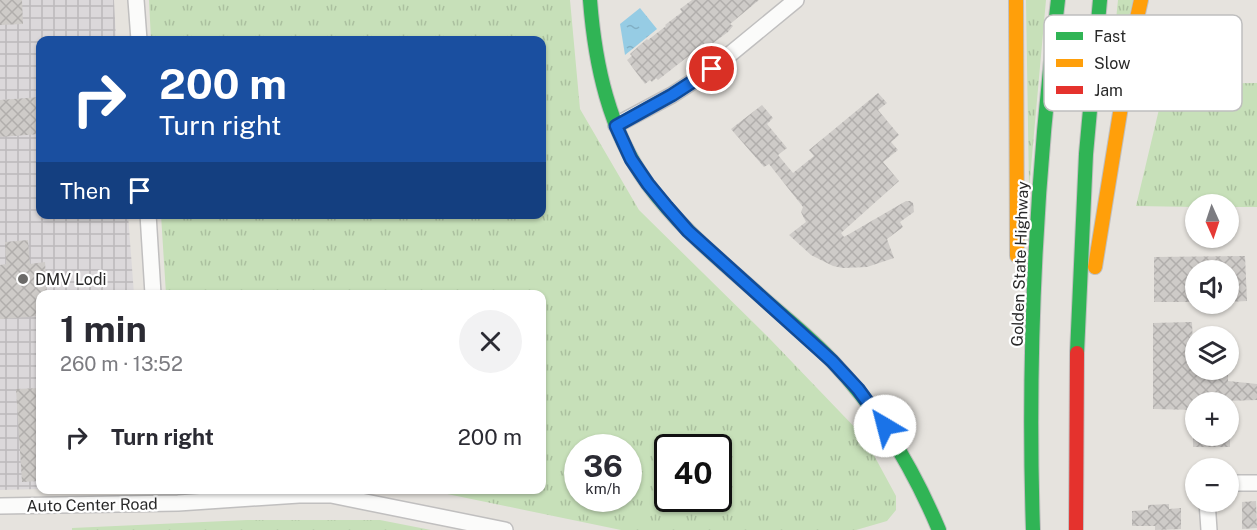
<!DOCTYPE html>
<html lang="en">
<head>
<meta charset="utf-8">
<style>
  :root { --surface:#fff; --page:#f2f2f3; --text:#2b2b33; --muted:#7c7c81 }
  body { margin:0; font-family:"Public Sans",sans-serif; background:var(--page); color:var(--text); height:100vh; display:flex; flex-direction:column; font-size:22px; white-space:nowrap }
  * { box-sizing:border-box; margin:0 }
  p { font-size:20px; color:var(--muted) }
  .icon { flex:none; width:33px; height:33px; fill:none; stroke:currentColor; stroke-width:2; stroke-linecap:round; stroke-linejoin:round }
  .map { position:relative; flex:1; overflow:hidden }
  .panel { position:absolute; left:36px; top:290px; width:510px; height:204px; display:flex; flex-direction:column; background:var(--surface); border-radius:12px; box-shadow:0 2px 4px #0004 }
  .panel>* { flex:none }
  .top-card { position:absolute; left:36px; top:36px; width:510px; height:183px; border-radius:12px; box-shadow:0 2px 4px #0004; background:#1a4fa0; color:#fff; overflow:hidden }
  .needle { width:39px; rotate:177deg }
  .buttons { position:absolute; left:1185px; top:194px; display:grid; gap:12px }
  .buttons a { display:grid; place-items:center; width:54px; height:54px; border-radius:50%; background:var(--surface); box-shadow:0 2px 4px #0004; font-size:30px }
  .speed { position:absolute; left:564px; top:434px; display:flex; gap:12px; font-size:30px; font-weight:700; text-align:center }
  .speed>* { display:grid; place-content:center; width:78px; height:78px; border-radius:50%; background:var(--surface); box-shadow:0 2px 4px #0004; line-height:1 }
  .speed small { font-size:15px; font-weight:400 }
  .speed .limit { border:3px solid #111; border-radius:9px; background:#fff; color:#111 }
  .pin { position:absolute; display:grid; place-items:center; width:51px; height:51px; color:#fff; margin:-26px; border:3px solid #fff; border-radius:50%; box-shadow:0 2px 6px #0007 }
  .me { position:absolute; width:66px; margin:-33px; rotate:323deg; stroke-linejoin:round; filter:drop-shadow(0 0 4px #0008) }
  .turn { display:flex; align-items:center; gap:21px; height:126px; padding:0 24px; font-size:27px }
  .turn .icon { width:78px; height:78px; stroke-width:2.5 }
  .turn b { display:block; font-size:42px; line-height:51px }
  .then { display:flex; align-items:center; height:57px; padding:0 24px; background:#0003; gap:12px; font-size:22px }
  .round { display:grid; place-items:center; flex:none; width:63px; height:63px; border-radius:32px; background:var(--page) }
  .overview { display:flex; align-items:center; justify-content:space-between; height:102px; padding:0 24px }
  h1 { font-size:36px; font-weight:700; line-height:45px }
  ul { padding:0; list-style:none }
  li { display:flex; align-items:center; gap:18px; height:90px; padding:0 24px }
  li div { flex:1 }
  li b { display:block; font-size:22px }
  li em { font-style:normal }
  .map>svg:first-child { display:block }
  .industrial { fill:url(#industrial-grid) }
  .grass { fill:url(#grass-tufts); fill-rule:evenodd }
  .water { fill:url(#water-ripples) }
  .building { fill:url(#building-cross-hatch) }
  .lines { fill:none; stroke-linecap:round; stroke-linejoin:round }
  .street-casing { stroke:#c0bfbf; stroke-width:18 }
  .fast-casing { stroke:#c0bfbf; stroke-width:16 }
  .slow-casing { stroke:#c0bfbf; stroke-width:16 }
  .jam-casing { stroke:#c0bfbf; stroke-width:16 }
  .street { stroke:#fbfbfa; stroke-width:15 }
  .fast { stroke:#30b455; stroke-width:14 }
  .slow { stroke:#ff9f0a; stroke-width:14 }
  .jam { stroke:#e5322d; stroke-width:14 }
  .route-casing { stroke:#114b97; stroke-width:15 }
  .route { stroke:#1a73e8; stroke-width:10 }
  .poi-dot { fill:#6b6a68; stroke:#fff; stroke-width:2 }
  .labels { text-anchor:middle; dominant-baseline:central; stroke-width:4.5; stroke-linejoin:round; paint-order:stroke }
  .street-label { font-size:16px; fill:#292929; stroke:#fff }
  .poi-label { font-size:16px; fill:#292929; stroke:#fff; text-anchor:start }
  .key { fill:#fff; stroke:#bfbfbf; stroke-width:1.5 }
  .key-label { font-size:16px; fill:#292929 }
</style>
</head>
<body>
<div class="map">
<svg width="1257" height="530" viewBox="0 0 1257 530">
  <defs>
    <pattern id="industrial-grid" width="8" height="8" patternUnits="userSpaceOnUse" patternTransform="scale(1.5)"><rect width="8" height="8" fill="#dbd8da"/><path d="M0 4h8M4 0v8" fill="none" stroke="#bcb9bb"/></pattern>
    <pattern id="grass-tufts" width="24" height="20" patternUnits="userSpaceOnUse" patternTransform="scale(1.5)"><rect width="24" height="20" fill="#c7e0b9"/><path d="M3 7l-1-3M5 7V3M7 7l1-3M15 17l-1-3M17 17v-4M19 17l1-3" fill="none" stroke="#abc09f"/></pattern>
    <pattern id="water-ripples" width="26" height="14" patternUnits="userSpaceOnUse" patternTransform="scale(1.5)"><rect width="26" height="14" fill="#96cce4"/><path d="M2 4q2-2 4 0t4 0M15 11q2-2 4 0t4 0" fill="none" stroke="#81afc4"/></pattern>
    <pattern id="building-cross-hatch" width="8" height="8" patternUnits="userSpaceOnUse" patternTransform="scale(1.5)"><rect width="8" height="8" fill="#cecbc8"/><path d="M0 0l8 8M0 8l8-8" fill="none" stroke="#b1aeac"/></pattern>
  </defs>
  <rect width="100%" height="100%" fill="#e6e3de"/>
  <path class="industrial" d="M0,0H114L116,40H40V214L128,215L134,294H40V489L0,490Z"/>
  <path class="grass" d="M149,0H570L580,109L639,210L769,338L864,437L896,496V510L887,521L856,530H621L423,489H542V294H166L161,215L542,214V40H151ZM578,447H628V498H578ZM668,447H718V498H668Z
    M1026,0H1046L1029,189Z
    M1118,0H1133L1107,107Z
    M1257,83V207H1229L1228,204H1196L1195,207L1136,206L1165,84Z
    M247,520H380L431,530H72V528Z"/>
  <path class="water" d="M640,8L657,29L625,55L620,24Z"/>
  <path class="building" d="M0,0H22L23,24L0,25Z
    M692,0H759L730,24L733,26L728,32L713,43L708,45L705,43L658,80L656,78L652,82L650,80L645,84L627,60L632,56L630,54L647,39L648,40L666,26L665,25L682,12L680,9Z
    M878,93L887,103L878,110L899,135L891,142L898,150L883,162L899,181L841,233L844,237L906,201H910L913,203L914,212L900,222L903,227L887,239L894,258L867,267L843,268L833,266L811,255L789,235L806,222L801,212L803,207L769,164L764,167L731,129L762,105L773,118L767,124L787,148L778,155L793,173L814,156L809,150Z
    M40,97V134L0,137V100Z
    M28,240L30,264L45,262L47,294H40V316L0,319V265L6,264L5,242Z
    M1245,256L1247,301L1228,302V270H1196V302H1154V257Z
    M1192,322L1194,371L1228,374V381L1257,384V400L1196,402V410L1153,409V323Z
    M40,388V481L22,482L16,389Z
    M1193,435H1230V447H1193Z
    M1256,501L1257,528L1242,529V502Z
    M1169,504V509L1181,508V529L1155,530V526H1132V511L1148,510V505Z"/>
  <g class="lines">
    <g class="street-casing">
      <path id="street" d="M136,0L139,40
        M616,125L672,95L712,69L796,0
        M148,214L153,294
        M1228,483H1257
        M1207,501L1209,530
        M0,506L178,503L299,495H331L505,530"/>
    </g>
    <g class="fast-casing">
      <path id="fast" d="M590,0C595,65 609,130 647,183C680,229 725,264 766,301C789,321 813,340 833,362C879,411 913,468 939,530
        M1077,353L1086,154L1100,0
        M1033,530C1027,353 1036,176 1058,0"/>
    </g>
    <g class="slow-casing">
      <path id="slow" d="M1016,0L1017,256
        M1095,267L1131,45L1141,0"/>
    </g>
    <g class="jam-casing">
      <path id="jam" d="M1076,530L1077,353"/>
    </g>
    <use href="#street" class="street"/>
    <use href="#fast" class="fast"/>
    <use href="#slow" class="slow"/>
    <use href="#jam" class="jam"/>
  </g>
  <g class="lines">
    <g class="route-casing">
      <path id="route" d="M712,69L672,95L616,126L631,159L648,184L667,207L688,231L832,361L858,389L885,426"/>
    </g>
    <use href="#route" class="route"/>
  </g>
  <circle class="poi-dot" cx="23" cy="279" r="6"/>
  <g class="labels">
    <g class="street-label">
      <text transform="translate(1020 264) rotate(-88)">Golden State Highway</text>
      <text transform="translate(92 505) rotate(-1)">Auto Center Road</text>
    </g>
    <g class="poi-label">
      <text x="35" y="279">DMV Lodi</text>
    </g>
  </g>
  <rect x="1044" y="15" width="198" height="96" rx="9" class="key"/>
  <rect x="1056" y="32" width="27" height="8" fill="#30b455"/>
  <rect x="1056" y="59" width="27" height="8" fill="#ff9f0a"/>
  <rect x="1056" y="86" width="27" height="8" fill="#e5322d"/>
  <g class="key-label">
    <text x="1094" y="42">Fast</text>
    <text x="1094" y="69">Slow</text>
    <text x="1094" y="96">Jam</text>
  </g>
</svg>
<div class="buttons">
<a><svg class="needle" viewBox="-14 -14 28 28"><path d="M0-13l5 13h-10z" fill="#e53935"/><path d="M0 13l5-13h-10z" fill="#7c7c81"/></svg></a>
<a><svg class="icon" aria-label="sound" viewBox="0 0 24 24"><path d="M4 9h4l5-4v14l-5-4H4zM17 9q2 3 0 6"/></svg></a>
<a><svg class="icon" aria-label="layers" viewBox="0 0 24 24"><path d="M12 4l9 5-9 5-9-5zM3 14l9 5 9-5"/></svg></a>
<a>+</a>
<a>−</a>
</div>
<div class="speed"><div>36<small>km/h</small></div><div class="limit">40</div></div>
<div class="pin" style="left:712px;top:69px;background:#d93025"><svg class="icon" aria-label="arrive" viewBox="0 0 24 24"><path d="M6 21V4h12l-3 4 3 4H6"/></svg></div>
<svg class="me" style="left:885px;top:426px" viewBox="-20 -20 40 40"><circle r="19" fill="#fff"/><path d="M0-13L10 11 0 6-10 11z" fill="#1a73e8"/></svg>
<div class="top-card">
<div class="turn"><svg class="icon" aria-label="right" viewBox="0 0 24 24"><path d="M7 20v-9h11M14 6l5 5-5 5"/></svg><div><b>200 m</b>Turn right</div></div>
<div class="then">Then<svg class="icon" aria-label="arrive" viewBox="0 0 24 24"><path d="M6 21V4h12l-3 4 3 4H6"/></svg></div>
</div>
<section class="panel">
<div class="overview"><div><h1>1 min</h1><p>260 m · 13:52</p></div><a class="round"><svg class="icon" aria-label="close" viewBox="0 0 24 24"><path d="M6 6l12 12M18 6L6 18"/></svg></a></div>
<ul>
<li><svg class="icon" aria-label="right" viewBox="0 0 24 24"><path d="M7 20v-9h11M14 6l5 5-5 5"/></svg><div><b>Turn right</b></div><em>200 m</em></li>
</ul>
</section>
</div>
</body>
</html>
